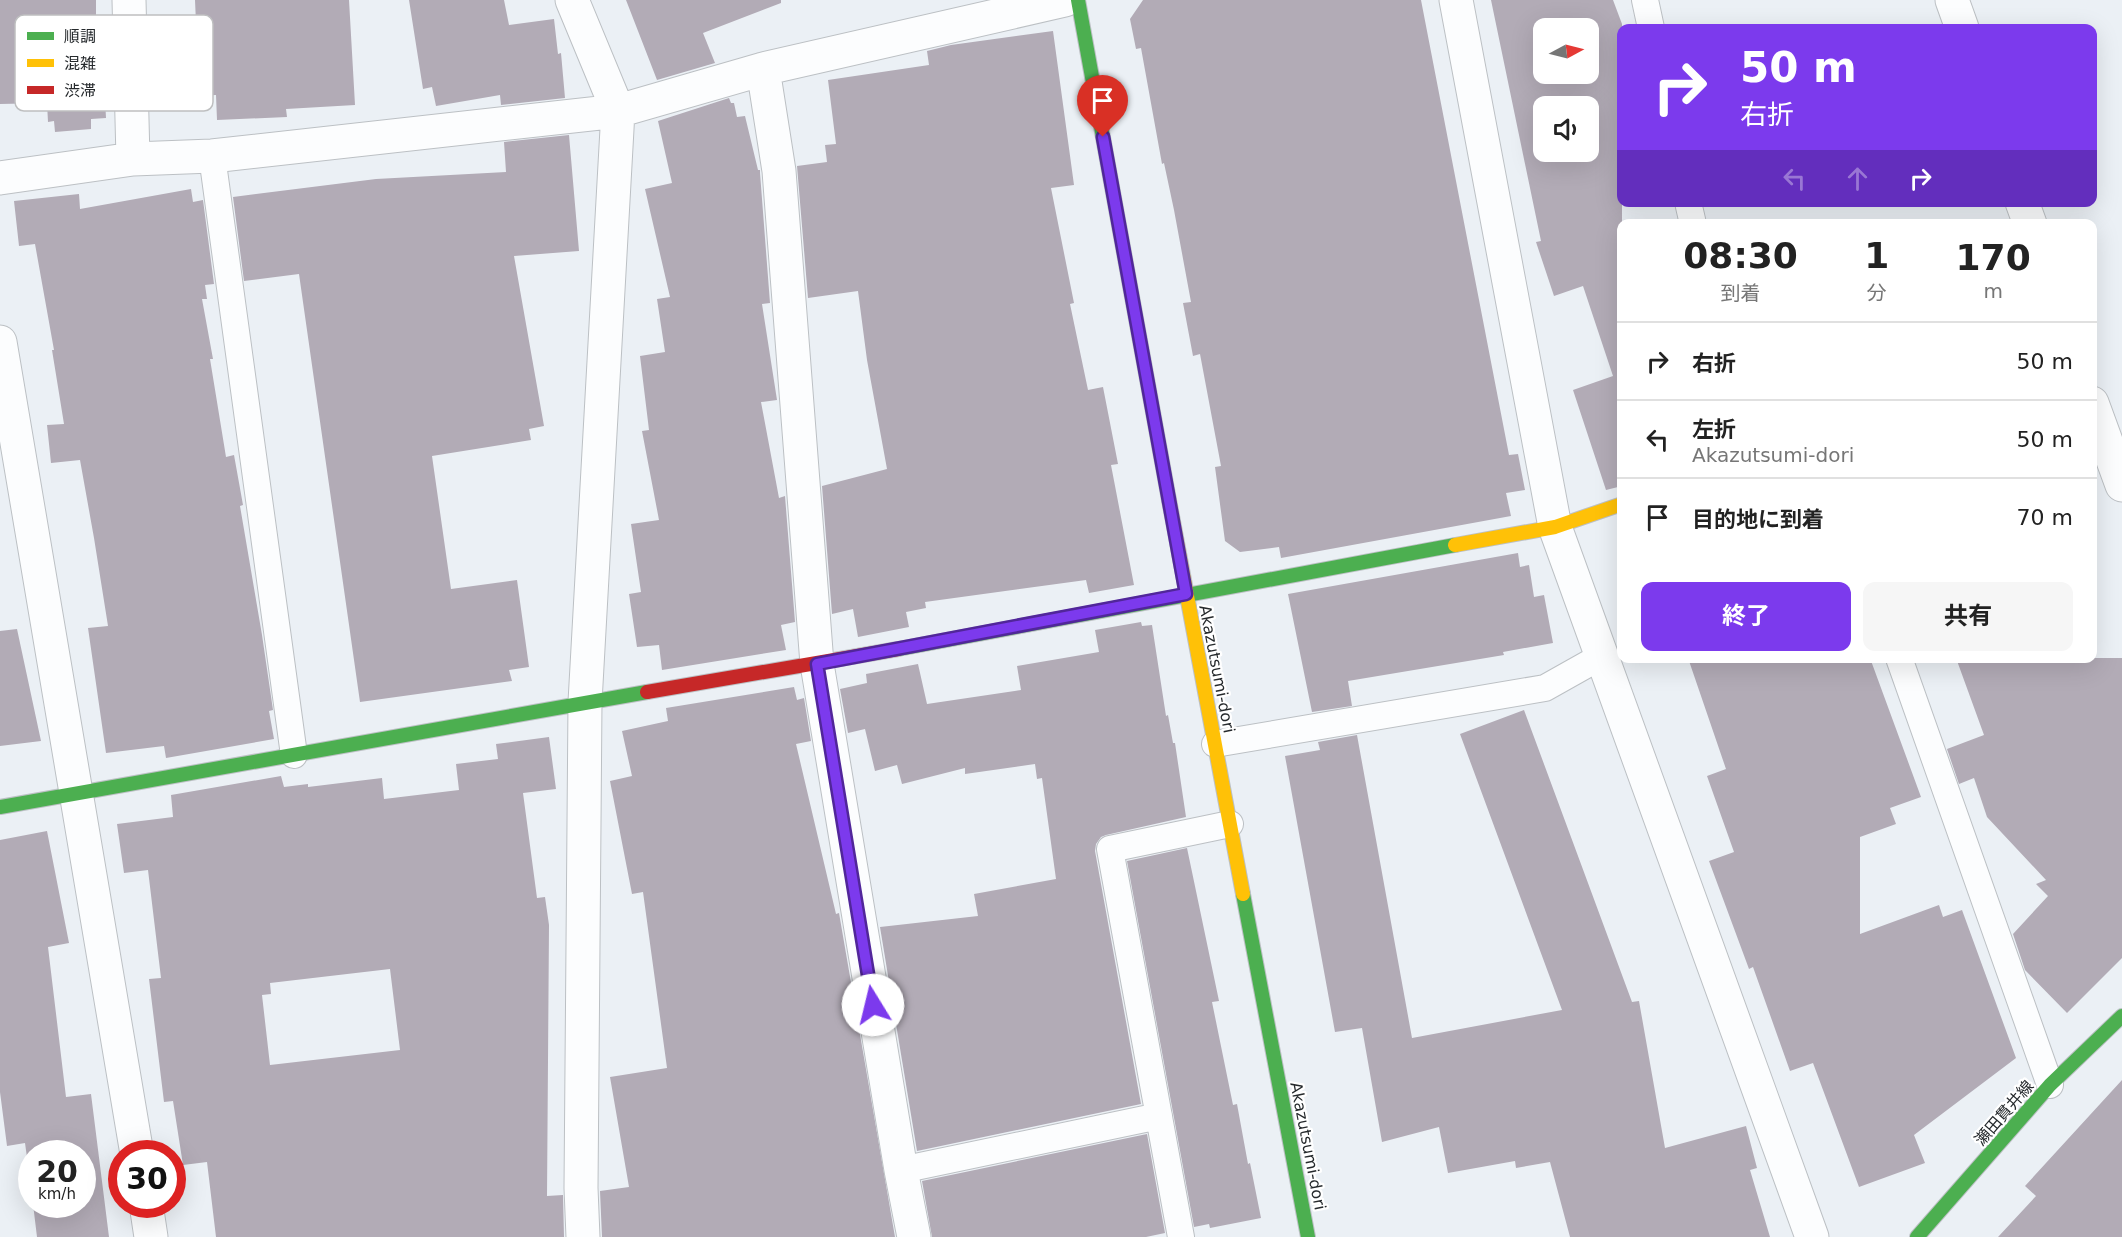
<!DOCTYPE html>
<html lang="ja">
<head>
<meta charset="utf-8">
<style>
  :root { --surface:#fff; --page:#f6f6f6; --text:#222; --muted:#767676; --line:#e0e0e0; --accent:#7c3aed }
  body { margin:0; font-family:"DejaVu Sans","Noto Sans JP",sans-serif; background:var(--page); color:var(--text); height:100vh; display:flex; flex-direction:column; font-size:22px; white-space:nowrap }
  * { box-sizing:border-box; margin:0 }
  p { font-size:20px; color:var(--muted) }
  .icon { flex:none; width:33px; height:33px; fill:none; stroke:currentColor; stroke-width:2; stroke-linecap:round; stroke-linejoin:round }
  .map { position:relative; flex:1; overflow:hidden }
  .drawer { position:absolute; left:1617px; top:219px; width:480px; height:444px; display:flex; flex-direction:column; background:var(--surface); border-radius:12px; box-shadow:0 6px 24px #0002 }
  .drawer>* { flex:none }
  .guide { position:absolute; left:1617px; top:24px; width:480px; height:183px; border-radius:12px; box-shadow:0 6px 24px #0002; background:#7c3aed; color:#fff; overflow:hidden }
  .needle { width:39px; rotate:83deg }
  .fabs { position:absolute; left:1533px; top:18px; display:grid; gap:12px }
  .fabs a { display:grid; place-items:center; width:66px; height:66px; border-radius:12px; background:var(--surface); box-shadow:0 6px 24px #0002; font-size:30px }
  .speed { position:absolute; left:18px; top:1140px; display:flex; gap:12px; font-size:30px; font-weight:700; text-align:center }
  .speed>* { display:grid; place-content:center; width:78px; height:78px; border-radius:50%; background:var(--surface); box-shadow:0 6px 24px #0002; line-height:1 }
  .speed small { font-size:15px; font-weight:400 }
  .speed .limit { border:9px solid #d22; background:#fff; color:#111 }
  .pin { position:absolute; display:grid; place-items:center; width:51px; height:51px; color:#fff; margin:-62px -26px; border-radius:50% 50% 50% 0; rotate:-45deg; box-shadow:0 0 6px #0007 }
  .pin .icon { rotate:45deg }
  .me { position:absolute; width:66px; margin:-33px; rotate:351deg; stroke-linejoin:round; filter:drop-shadow(0 0 4px #0008) }
  .turn { display:flex; align-items:center; gap:21px; height:126px; padding:0 24px; font-size:27px }
  .turn .icon { width:78px; height:78px; stroke-width:2.5 }
  .turn b { display:block; font-size:42px; line-height:51px }
  .lanes { display:flex; align-items:center; height:57px; padding:0 24px; background:#0003; justify-content:center; gap:30px; direction:ltr }
  .lanes .off { opacity:.35 }
  .eta { display:flex; justify-content:space-evenly; align-items:center; height:102px; text-align:center }
  .eta b { font-size:36px; font-weight:700; line-height:42px }
  .cta { display:flex; gap:12px; margin-top:auto; padding:12px 24px }
  .cta a { flex:1; height:69px; border-radius:12px; background:var(--accent); color:#fff; font-size:24px; font-weight:700; line-height:69px; text-align:center }
  .cta a+a { background:var(--page); color:var(--text) }
  ul { padding:0; list-style:none }
  li { display:flex; align-items:center; gap:18px; height:78px; padding:0 24px; border-top:2px solid var(--line) }
  li div { flex:1 }
  li b { display:block; font-size:22px }
  li em { font-style:normal }
  .map>svg:first-child { display:block }
  .building { fill:#b2abb6; fill-rule:evenodd }
  .lines { fill:none; stroke-linecap:round; stroke-linejoin:round }
  .lane-casing { stroke:#bcc0c4; stroke-width:28 }
  .street-casing { stroke:#bcc0c4; stroke-width:35 }
  .fast-casing { stroke:#bcc0c4; stroke-width:16 }
  .slow-casing { stroke:#bcc0c4; stroke-width:16 }
  .jam-casing { stroke:#bcc0c4; stroke-width:16 }
  .lane { stroke:#fcfdfe; stroke-width:26 }
  .street { stroke:#fcfdfe; stroke-width:33 }
  .fast { stroke:#4caf50; stroke-width:14 }
  .slow { stroke:#ffc107; stroke-width:14 }
  .jam { stroke:#c62828; stroke-width:14 }
  .route-casing { stroke:#51269a; stroke-width:15 }
  .route { stroke:#7c3aed; stroke-width:10 }
  .labels { text-anchor:middle; dominant-baseline:central; stroke-width:4.5; stroke-linejoin:round; paint-order:stroke }
  .street-label { font-size:16px; fill:#25292c; stroke:#fff }
  .key { fill:#fff; stroke:#bebfc0; stroke-width:1.5 }
  .key-label { font-size:16px; fill:#25292c }
</style>
</head>
<body>
<div class="map">
<svg width="2122" height="1237" viewBox="0 0 2122 1237">
  <rect width="100%" height="100%" fill="#ebf0f5"/>
  <path class="building" d="M0,0H96V27L111,26L113,99H105L106,118L91,119V129L55,132L54,121L48,122L47,103L0,104Z
    M195,0H349L355,105L286,109L287,117L217,120L216,95L150,98L148,25L196,23Z
    M409,0H504L509,25L554,19L558,54L561,53L565,98L501,105L500,95L436,106L432,87L423,89Z
    M626,0H781V3L703,33L715,63L657,80Z
    M1143,0H1421L1509,455L1518,454L1525,490L1506,493L1511,516L1281,558L1279,547L1240,552L1225,541L1215,467L1221,466L1200,354L1193,356L1183,303L1191,302L1174,210L1164,163L1162,164L1141,48L1136,49L1130,19Z
    M1491,0H1613L1622,24V486L1606,490L1573,390L1613,376L1583,286L1554,296L1536,242L1541,241ZM1544,28H1588V74H1544ZM1544,106H1588V152H1544Z
    M1053,31L1074,185L1051,188L1074,303L1070,304L1088,390L1103,387L1118,464L1111,465L1134,585L1089,593L1086,580L925,602L926,608L906,612L909,627L858,637L853,609L832,614L822,486L887,469L867,360L858,291L808,298L797,166L827,162L825,145L836,144L828,80L929,65L927,51L951,45Z
    M729,98L731,103H734L737,117L745,116L758,170H760V173L770,303L762,304L777,400L761,402L779,498L785,496L795,622L781,625L786,650L662,670L659,645L637,647L629,594L641,592L631,524L659,520L642,431L649,430L640,356L665,352L657,299L670,297L645,189L672,183L658,121Z
    M569,135L579,251L514,256L544,426L529,429L531,440L432,456L451,589L517,580L529,667L509,670L512,681L360,702L299,274L244,281L233,197L376,179L506,172L504,142Z
    M191,189L193,202L203,200L214,284L205,285L207,299H202L213,359H210L226,457L234,455L243,505L240,506L262,635L273,710L269,711L274,739L166,758L164,746L106,753L88,628L108,626L94,538L80,460L51,463L47,425L64,424L52,350H54L35,244L19,246L14,201L79,194L80,209Z
    M1518,553L1520,567L1529,565L1534,597L1544,595L1553,643L1503,652L1504,655L1348,681L1352,706L1312,712L1288,594Z
    M1141,622L1142,626L1152,625L1166,716L1168,715L1173,743H1175L1186,817L1106,835L1101,837L1096,844L1095,851L1141,1104L917,1151L880,927L978,916L974,894L1056,879L1042,778L1037,779L1035,764L965,774V768L902,784L897,765L875,771L865,729L848,733L840,689L867,683L866,674L918,664L927,704L1021,690L1017,666L1099,652L1095,630Z
    M17,629L41,741L0,746V631Z
    M1688,658H1870L1921,797L1890,808L1896,824L1860,837V934L1939,905L1943,917L1962,910L2016,1058L1914,1135L1925,1163L1859,1187L1813,1063L1790,1071L1753,967L1749,969L1709,861L1734,852L1707,776L1726,769Z
    M1956,658H2122V958L2067,1013L2025,970L2013,934L2048,896L2036,884L2046,880L1987,817L1974,778L1959,784L1947,749L1984,735Z
    M794,687L797,700L804,698L811,741L796,744L836,914L839,913L895,1237H602L600,1191L629,1187L610,1077L667,1068L643,892L632,894L610,781L632,776L622,731L668,721L666,708Z
    M1524,710L1632,1002L1639,1001L1665,1148L1746,1126L1757,1168L1750,1170L1770,1237H1570L1550,1162L1516,1168L1515,1161L1448,1173L1439,1127L1382,1142L1362,1028L1335,1032L1285,756L1320,750L1318,742L1357,735L1412,1038L1562,1010L1460,734Z
    M549,737L556,789L523,793L537,898L545,897L549,925L547,1196L563,1195L564,1237H216L207,1162L183,1165L173,1101L164,1102L149,979L161,978L148,870L124,873L117,824L173,817L171,795L281,776L284,787L308,784V787L382,778L384,799L459,790L456,764L498,759L496,744ZM390,969L400,1050L270,1065L262,995L271,994L270,983Z
    M47,831L69,943L48,947L66,1097L91,1094L109,1237H37L33,1204H82V1154H32V1193L25,1143L7,1146L0,1092V840Z
    M1187,848L1219,1001L1212,1002L1233,1105L1237,1104L1248,1164L1250,1163L1261,1218L1210,1228L1209,1224L1194,1227L1127,861Z
    M2122,1080V1237H1998L2036,1196L2025,1186Z
    M1147,1134L1165,1233L1146,1237H932L922,1181Z"/>
  <g class="lines">
    <g class="lane-casing">
      <path id="lane" d="M1645,0L1651,28
        M212,156L294,755
        M1688,202L1693,224
        M1899,658L2050,1085
        M1215,744L1545,688L1602,656
        M901,1170L1159,1116
        M1181,1237L1110,849L1230,824"/>
    </g>
    <g class="street-casing">
      <path id="street" d="M129,0L133,159
        M572,0L618,111L585,702L581,1188L583,1237
        M1456,0L1555,527L1812,1237
        M1952,0L1962,28
        M763,69L779,171L817,664L901,1170L914,1237
        M0,178L133,159L212,156L618,111L763,69L1065,0
        M2022,202L2030,224
        M0,342L137,1154
        M2092,403L2122,485
        M146,1204L151,1237"/>
    </g>
    <g class="fast-casing">
      <path id="fast" d="M1078,0L1169,500
        M898,649L1455,545
        M0,807L647,692
        M1243,894L1308,1237
        M1917,1237L2050,1085L2122,1016"/>
    </g>
    <g class="slow-casing">
      <path id="slow" d="M1169,500L1243,894
        M1455,545L1555,527L1622,504"/>
    </g>
    <g class="jam-casing">
      <path id="jam" d="M647,692L898,649"/>
    </g>
    <use href="#lane" class="lane"/>
    <use href="#street" class="street"/>
    <use href="#fast" class="fast"/>
    <use href="#slow" class="slow"/>
    <use href="#jam" class="jam"/>
  </g>
  <g class="lines">
    <g class="route-casing">
      <path id="route" d="M873,1005L817,664L1186,594L1103,137"/>
    </g>
    <use href="#route" class="route"/>
  </g>
  <g class="labels">
    <g class="street-label">
      <text transform="translate(1217 669) rotate(79)">Akazutsumi-dori</text>
      <text transform="translate(2004 1113) rotate(-49)">瀬田貫井線</text>
      <text transform="translate(1308 1146) rotate(79)">Akazutsumi-dori</text>
    </g>
  </g>
  <rect x="15" y="15" width="198" height="96" rx="9" class="key"/>
  <rect x="27" y="32" width="27" height="8" fill="#4caf50"/>
  <rect x="27" y="59" width="27" height="8" fill="#ffc107"/>
  <rect x="27" y="86" width="27" height="8" fill="#c62828"/>
  <g class="key-label">
    <text x="64" y="42">順調</text>
    <text x="64" y="69">混雑</text>
    <text x="64" y="96">渋滞</text>
  </g>
</svg>
<div class="fabs">
<a><svg class="needle" viewBox="-14 -14 28 28"><path d="M0-13l5 13h-10z" fill="#e53935"/><path d="M0 13l5-13h-10z" fill="#767676"/></svg></a>
<a><svg class="icon" aria-label="sound" viewBox="0 0 24 24"><path d="M4 9h4l5-4v14l-5-4H4zM17 9q2 3 0 6"/></svg></a>
</div>
<div class="speed"><div>20<small>km/h</small></div><div class="limit">30</div></div>
<div class="pin" style="left:1103px;top:137px;background:#d93025"><svg class="icon" aria-label="arrive" viewBox="0 0 24 24"><path d="M6 21V4h12l-3 4 3 4H6"/></svg></div>
<svg class="me" style="left:873px;top:1005px" viewBox="-20 -20 40 40"><circle r="19" fill="#fff"/><path d="M0-13L10 11 0 6-10 11z" fill="#7c3aed"/></svg>
<div class="guide">
<div class="turn"><svg class="icon" aria-label="right" viewBox="0 0 24 24"><path d="M7 20v-9h11M14 6l5 5-5 5"/></svg><div><b>50 m</b>右折</div></div>
<div class="lanes"><svg class="icon off" aria-label="left" viewBox="0 0 24 24"><path d="M17 20v-9H6M10 6l-5 5 5 5"/></svg><svg class="icon off" aria-label="ahead" viewBox="0 0 24 24"><path d="M12 20V5M6 11l6-6 6 6"/></svg><svg class="icon" aria-label="right" viewBox="0 0 24 24"><path d="M7 20v-9h11M14 6l5 5-5 5"/></svg></div>
</div>
<section class="drawer">
<div class="eta">
<div><b>08:30</b><p>到着</p></div>
<div><b>1</b><p>分</p></div>
<div><b>170</b><p>m</p></div>
</div>
<ul>
<li><svg class="icon" aria-label="right" viewBox="0 0 24 24"><path d="M7 20v-9h11M14 6l5 5-5 5"/></svg><div><b>右折</b></div><em>50 m</em></li>
<li><svg class="icon" aria-label="left" viewBox="0 0 24 24"><path d="M17 20v-9H6M10 6l-5 5 5 5"/></svg><div><b>左折</b><p>Akazutsumi-dori</p></div><em>50 m</em></li>
<li><svg class="icon" aria-label="arrive" viewBox="0 0 24 24"><path d="M6 21V4h12l-3 4 3 4H6"/></svg><div><b>目的地に到着</b></div><em>70 m</em></li>
</ul>
<div class="cta"><a>終了</a><a>共有</a></div>
</section>
</div>
</body>
</html>
